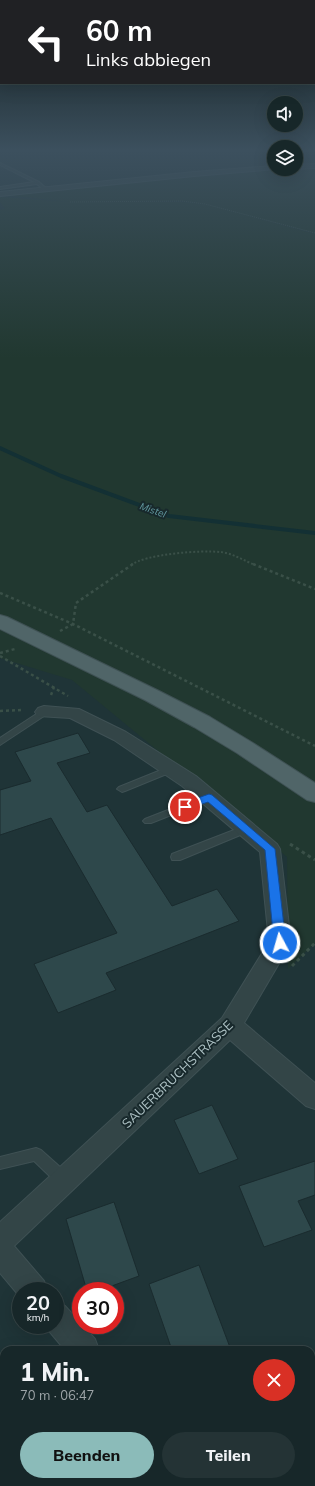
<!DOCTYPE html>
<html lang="de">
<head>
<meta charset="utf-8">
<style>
  :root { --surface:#172729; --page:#243335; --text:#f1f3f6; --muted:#9ea5a8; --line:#364446; --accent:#8bbbb9 }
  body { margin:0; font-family:Mulish,sans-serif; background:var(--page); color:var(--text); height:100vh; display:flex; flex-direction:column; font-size:15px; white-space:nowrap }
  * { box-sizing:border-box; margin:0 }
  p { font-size:13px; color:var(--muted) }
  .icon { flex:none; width:22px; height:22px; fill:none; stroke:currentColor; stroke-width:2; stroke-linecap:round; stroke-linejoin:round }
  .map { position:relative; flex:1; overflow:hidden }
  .details { position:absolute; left:0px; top:1346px; width:315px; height:140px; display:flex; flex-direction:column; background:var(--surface); border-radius:12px 12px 0 0; box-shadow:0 4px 16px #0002,0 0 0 1px var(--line) }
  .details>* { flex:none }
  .hud { position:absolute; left:0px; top:0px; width:315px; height:84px; box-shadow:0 4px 16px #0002,0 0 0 1px var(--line); background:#202124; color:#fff; overflow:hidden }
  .controls { position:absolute; left:267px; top:96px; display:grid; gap:8px }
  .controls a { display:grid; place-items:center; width:36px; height:36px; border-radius:50%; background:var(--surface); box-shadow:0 4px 16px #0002,0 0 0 1px var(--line); font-size:20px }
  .speed { position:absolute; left:12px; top:1282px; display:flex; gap:8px; font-size:20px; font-weight:700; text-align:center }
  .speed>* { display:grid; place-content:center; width:52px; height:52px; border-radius:50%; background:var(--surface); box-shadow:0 4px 16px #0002,0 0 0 1px var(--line); line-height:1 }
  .speed small { font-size:10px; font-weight:400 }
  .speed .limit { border:6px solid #d22; background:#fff; color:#111 }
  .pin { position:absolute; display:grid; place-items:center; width:34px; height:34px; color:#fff; margin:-17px; border:2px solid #fff; border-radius:50%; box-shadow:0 1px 4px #0007 }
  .me { position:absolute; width:44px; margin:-22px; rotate:354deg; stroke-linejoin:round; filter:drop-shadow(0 0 3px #0008) }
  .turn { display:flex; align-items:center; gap:14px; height:84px; padding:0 20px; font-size:18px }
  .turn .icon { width:52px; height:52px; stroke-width:2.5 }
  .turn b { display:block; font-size:28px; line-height:34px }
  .round { display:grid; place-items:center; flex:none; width:42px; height:42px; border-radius:21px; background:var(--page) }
  .summary { display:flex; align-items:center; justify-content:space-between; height:68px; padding:0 20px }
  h1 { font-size:24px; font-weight:800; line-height:30px }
  .button { display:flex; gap:8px; margin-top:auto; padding:8px 20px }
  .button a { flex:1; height:46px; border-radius:24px; background:var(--accent); color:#111; font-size:16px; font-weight:800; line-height:46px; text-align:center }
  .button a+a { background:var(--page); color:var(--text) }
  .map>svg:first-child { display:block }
  .green { fill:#213830 }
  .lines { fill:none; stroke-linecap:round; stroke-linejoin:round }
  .stream { stroke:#133034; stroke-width:4 }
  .building { fill:#2e484b; stroke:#1a2b2e }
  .lane-casing { stroke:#3f5154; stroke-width:2 }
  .street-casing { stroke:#3f5154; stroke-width:2 }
  .primary-casing { stroke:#3f5154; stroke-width:2 }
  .path-far3 { stroke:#3a5048; stroke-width:1; stroke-dasharray:1 1; stroke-linecap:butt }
  .path-far2 { stroke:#3a5048; stroke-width:2; stroke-dasharray:2 2; stroke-linecap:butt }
  .path-far1 { stroke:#3a5048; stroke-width:2.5; stroke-dasharray:3 3; stroke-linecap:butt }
  .path { stroke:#3a5048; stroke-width:3; stroke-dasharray:3.5 3.5; stroke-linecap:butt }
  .lane { fill:#334547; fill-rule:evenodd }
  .street { fill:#334547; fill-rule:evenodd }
  .primary { fill:#506568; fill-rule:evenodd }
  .route { fill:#1a73e8; stroke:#114b97 }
  .labels { text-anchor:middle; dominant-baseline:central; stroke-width:4; stroke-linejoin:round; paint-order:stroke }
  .far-water-label { font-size:10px; font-style:italic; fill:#659da4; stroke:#18292c }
  .near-street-label { font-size:13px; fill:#adc1c4; stroke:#18292c }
</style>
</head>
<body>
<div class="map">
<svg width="315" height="1486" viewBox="0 0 315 1486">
  <rect width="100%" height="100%" fill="#1f3437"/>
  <path class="green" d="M315,166V233L205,204L182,201L70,202L14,196L6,194L194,174L296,169Z
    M0,197L70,202H182L204,204L315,234V943L288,969L287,857L72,680L0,658V210L5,209L0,202Z"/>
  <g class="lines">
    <path class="stream" d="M0,448L61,476L169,516L315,533"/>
  </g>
  <path class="building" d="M78,733L90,753L57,763L87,812L107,805L172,906L217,889L239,921L106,973L116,990L58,1013L34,964L117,933L51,818L0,835V790L31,781L15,752Z
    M212,1105L238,1159L199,1174L174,1120Z
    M315,1161V1195L298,1201L312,1230L264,1247L239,1186Z
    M114,1202L139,1276L98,1291H87L66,1219Z
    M199,1265L231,1350H172L149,1284Z"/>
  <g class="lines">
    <g class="lane-casing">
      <path id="lane" d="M0,163L39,182L48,190L45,191L37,184L0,189V187L34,182L0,165Z
        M44,709L47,710L48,712L47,714L0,745V738Z
        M171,766L174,767L176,769L174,771L125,791L122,792L117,789L119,787Z
        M209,794L212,795L214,797L212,799L151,823H145L143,821L145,819Z
        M247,825L250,827L252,829L250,831L180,860H172L171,857L172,854Z
        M36,1148L41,1150L69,1175L71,1180L69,1185L64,1186L59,1185L34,1161L0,1169V1157Z"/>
    </g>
    <g class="street-casing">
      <path id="street" d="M315,164V168L296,169V165Z
        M274,166V169H276L194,176L0,196V192L194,172Z
        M44,706L79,709L126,732L196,776L277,844L280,849L291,943L244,1023L315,1083V1109L306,1106L230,1040L14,1246L44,1281L48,1291H21V1298L0,1273V1222L222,1018L269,942L260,852L182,786L114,740L70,718L38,716L35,712L38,708Z
        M55,1301L65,1306L95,1339L99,1350H65L44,1325H55Z
        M179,1482H213L214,1486H181Z"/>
    </g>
    <g class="primary-casing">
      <path id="primary" d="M0,615L7,617L159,691L210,717L253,743L315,783V802L307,800L237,753L194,727L145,700L0,629Z"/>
    </g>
    <path class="path-far3" d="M70,202L182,201L205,204L315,233"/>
    <path class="path-far2" d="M131,565C146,554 201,550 220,552C232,553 245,561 255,565"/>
    <path class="path-far1" d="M253,564L315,589
      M0,593L73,624L315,746
      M60,631L73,624L76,603L133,564
      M0,653L15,649
      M0,656L68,696
      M51,695L54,687
      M0,711L21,710"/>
    <path class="path" d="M290,844L315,860
      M292,966L315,943"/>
    <use href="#lane" class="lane"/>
    <use href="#street" class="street"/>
    <use href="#primary" class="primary"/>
  </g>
  <linearGradient id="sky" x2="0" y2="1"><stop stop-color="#111d1e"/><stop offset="0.42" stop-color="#3c505e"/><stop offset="1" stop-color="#3c505e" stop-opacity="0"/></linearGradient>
  <rect width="315" height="358" fill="url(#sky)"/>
  <path class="route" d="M209,794L212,795L275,849L286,943L284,946L280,948L276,946L274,943L265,850L208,802L185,810L180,807L181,804Z"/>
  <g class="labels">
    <g class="far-water-label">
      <text transform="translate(153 510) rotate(20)">Mistel</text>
    </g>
    <g class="near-street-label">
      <text transform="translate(177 1074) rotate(-44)">SAUERBRUCHSTRASSE</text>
    </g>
  </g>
</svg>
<div class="controls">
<a><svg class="icon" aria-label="sound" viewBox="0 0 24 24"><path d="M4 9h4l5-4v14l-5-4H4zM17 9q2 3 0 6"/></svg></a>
<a><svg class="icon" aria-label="layers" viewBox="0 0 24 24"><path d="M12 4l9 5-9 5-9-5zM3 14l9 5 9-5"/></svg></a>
</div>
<div class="speed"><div>20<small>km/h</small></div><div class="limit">30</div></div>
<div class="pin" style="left:185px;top:807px;background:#d93025"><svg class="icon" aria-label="arrive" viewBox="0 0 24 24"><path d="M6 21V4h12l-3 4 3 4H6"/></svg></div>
<svg class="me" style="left:280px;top:943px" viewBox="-20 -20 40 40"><circle r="17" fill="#1a73e8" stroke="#fff" stroke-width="3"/><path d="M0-11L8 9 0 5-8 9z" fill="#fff"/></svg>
<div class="hud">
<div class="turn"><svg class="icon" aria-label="left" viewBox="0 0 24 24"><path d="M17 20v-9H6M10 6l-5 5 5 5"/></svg><div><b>60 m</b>Links abbiegen</div></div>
</div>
<section class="details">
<div class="summary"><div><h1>1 Min.</h1><p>70 m · 06:47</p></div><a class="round" style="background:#d93025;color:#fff"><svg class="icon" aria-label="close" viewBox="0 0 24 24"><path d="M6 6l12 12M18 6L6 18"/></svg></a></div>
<div class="button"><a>Beenden</a><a>Teilen</a></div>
</section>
</div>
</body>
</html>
